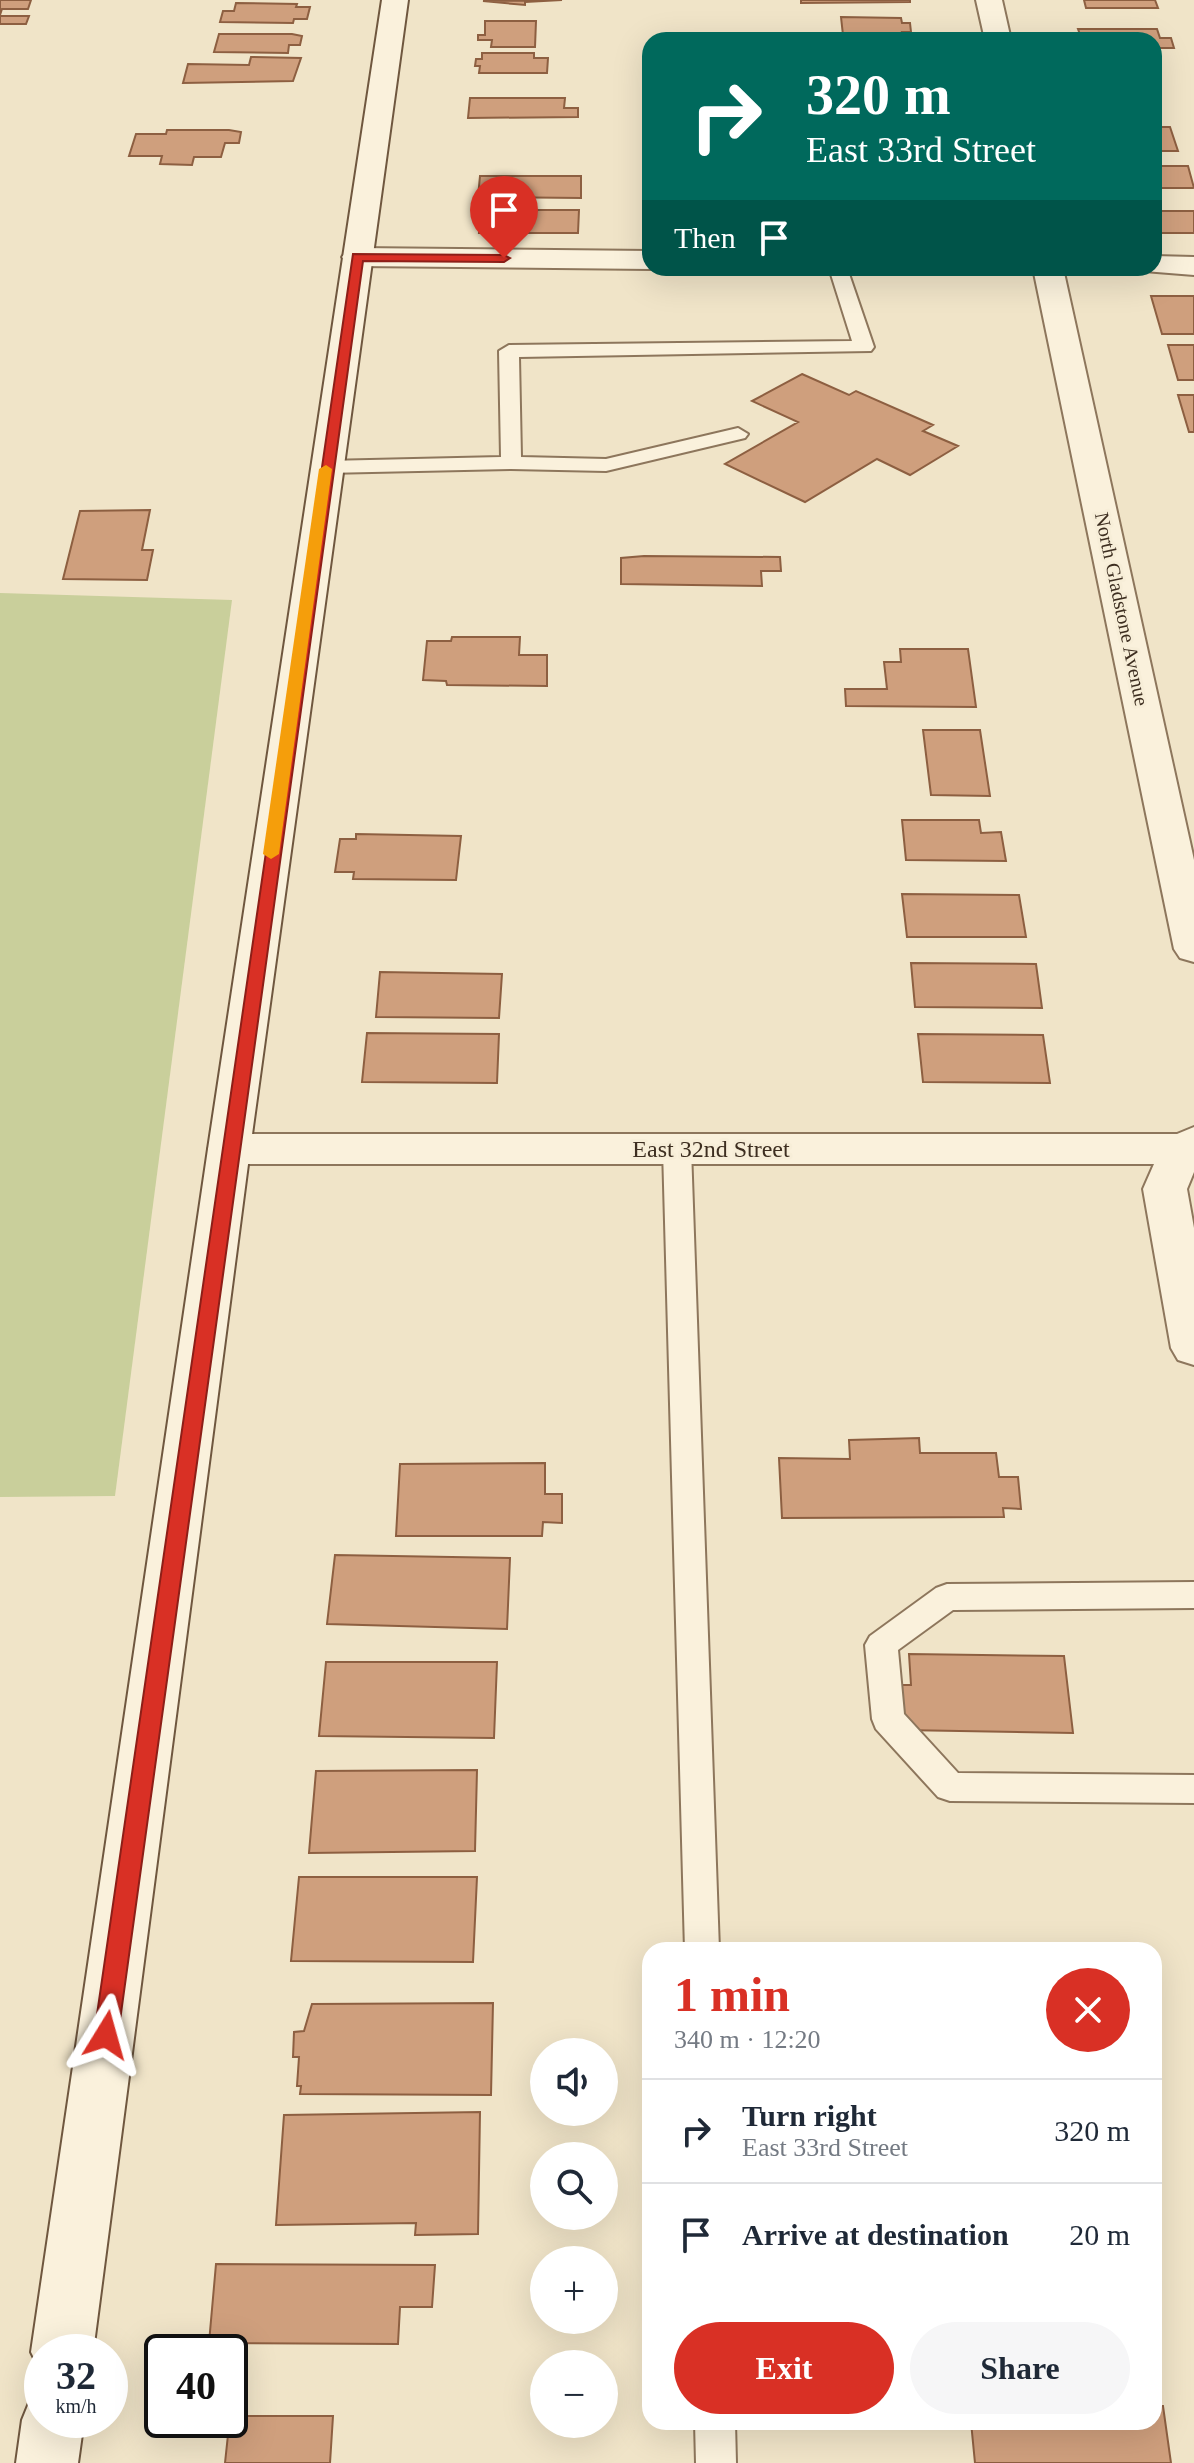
<!DOCTYPE html>
<html lang="en">
<head>
<meta charset="utf-8">
<style>
  :root { --surface:#fff; --page:#f6f6f7; --text:#1f2937; --muted:#747a83; --line:#e0e1e3; --accent:#d93025 }
  body { margin:0; font-family:Georgia,serif; background:var(--page); color:var(--text); height:100vh; display:flex; flex-direction:column; font-size:30px; white-space:nowrap }
  * { box-sizing:border-box; margin:0 }
  p { font-size:26px; color:var(--muted) }
  .icon { flex:none; width:44px; height:44px; fill:none; stroke:currentColor; stroke-width:2; stroke-linecap:round; stroke-linejoin:round }
  .map { position:relative; flex:1; overflow:hidden }
  .panel { position:absolute; left:642px; top:1942px; width:520px; height:488px; display:flex; flex-direction:column; background:var(--surface); border-radius:24px; box-shadow:0 8px 32px #0002 }
  .panel>* { flex:none }
  .banner { position:absolute; left:642px; top:32px; width:520px; height:244px; border-radius:24px; box-shadow:0 8px 32px #0002; background:#00695c; color:#fff; overflow:hidden }
  .tools { position:absolute; left:530px; top:2038px; display:grid; gap:16px }
  .tools a { display:grid; place-items:center; width:88px; height:88px; border-radius:50%; background:var(--surface); box-shadow:0 8px 32px #0002; font-size:40px }
  .speed { position:absolute; left:24px; top:2334px; display:flex; gap:16px; font-size:40px; font-weight:700; text-align:center }
  .speed>* { display:grid; place-content:center; width:104px; height:104px; border-radius:50%; background:var(--surface); box-shadow:0 8px 32px #0002; line-height:1 }
  .speed small { font-size:20px; font-weight:400 }
  .speed .limit { border:4px solid #111; border-radius:12px; background:#fff; color:#111 }
  .pin { position:absolute; display:grid; place-items:center; width:68px; height:68px; color:#fff; margin:-82px -34px; border-radius:50% 50% 50% 0; rotate:-45deg; box-shadow:0 0 8px #0007 }
  .pin .icon { rotate:45deg }
  .me { position:absolute; width:88px; margin:-44px; rotate:8deg; stroke-linejoin:round; filter:drop-shadow(0 0 6px #0008) }
  .turn { display:flex; align-items:center; gap:28px; height:168px; padding:0 32px; font-size:36px }
  .turn .icon { width:104px; height:104px; stroke-width:2.5 }
  .turn b { display:block; font-size:56px; line-height:68px }
  .then { display:flex; align-items:center; height:76px; padding:0 32px; background:#0003; gap:16px; font-size:30px }
  .round { display:grid; place-items:center; flex:none; width:84px; height:84px; border-radius:42px; background:var(--page) }
  .overview { display:flex; align-items:center; justify-content:space-between; height:136px; padding:0 32px }
  h1 { font-size:48px; font-weight:600; line-height:60px; color:var(--accent) }
  .cta { display:flex; gap:16px; margin-top:auto; padding:16px 32px }
  .cta a { flex:1; height:92px; border-radius:48px; background:var(--accent); color:#fff; font-size:32px; font-weight:600; line-height:92px; text-align:center }
  .cta a+a { background:var(--page); color:var(--text) }
  ul { padding:0; list-style:none }
  li { display:flex; align-items:center; gap:24px; height:104px; padding:0 32px; border-top:2px solid var(--line) }
  li div { flex:1 }
  li b { display:block; font-size:30px }
  li em { font-style:normal }
  .map>svg:first-child { display:block }
  .green { fill:#c9cf9b }
  .building { fill:#cf9f7d; stroke:#8d5f41; stroke-width:2 }
  .lines { fill:none; stroke-linecap:round; stroke-linejoin:round }
  .lane-casing { stroke:#8d765c; stroke-width:4 }
  .street-casing { stroke:#8d765c; stroke-width:4 }
  .secondary-casing { stroke:#6f573f; stroke-width:4 }
  .lane { fill:#faf1dc; fill-rule:evenodd }
  .street { fill:#faf1dc; fill-rule:evenodd }
  .secondary { fill:#faf1dc; fill-rule:evenodd }
  .route { fill:#d93025; stroke:#8d1f18; stroke-width:2 }
  .slow { fill:#f59e0b }
  .labels { text-anchor:middle; dominant-baseline:central; stroke-width:6; stroke-linejoin:round; paint-order:stroke }
  .far-street-label { font-size:20px; fill:#3d2e20; stroke:#f7eed8 }
  .street-label { font-size:24px; fill:#3d2e20; stroke:#f7eed8 }
</style>
</head>
<body>
<div class="map">
<svg width="1194" height="2463" viewBox="0 0 1194 2463">
  <rect width="100%" height="100%" fill="#f0e4c8"/>
  <path class="green" d="M0,593L232,600L115,1496L0,1497Z"/>
  <path class="building" d="M0,0H31L28,9H2L0,15Z
    M562,0L525,2V5L483,1Z
    M801,0H910V2L801,3Z
    M1084,0H1155L1158,8H1086Z
    M236,3L297,4L296,7H310L307,19H294L293,23L220,22L223,11H234Z
    M0,16H29L26,24H0Z
    M841,17L901,18L902,23H910L911,32H902L903,36L843,35Z
    M485,21H536L535,47H491L492,40H478V35H485Z
    M1078,29H1157L1160,38H1171L1174,48H1154V40H1082Z
    M219,34H292L302,36L300,45H289L288,53L214,52Z
    M482,53H534V58H548L547,73H479L480,66H475L476,59H482Z
    M251,57L301,58L293,81L183,83L188,64L249,65Z
    M470,98H565L564,108H578V117L468,118Z
    M1154,127H1170L1178,151H1154Z
    M167,130H229L241,132L239,143H225L221,157H194L192,165L160,164L162,156H129L136,134H166Z
    M1154,166H1188L1194,188H1154Z
    M480,176H581V198L478,197Z
    M481,210H579L578,233H479Z
    M1154,211H1194V233H1154Z
    M1151,296H1194V334H1162Z
    M1168,345H1194V380H1178Z
    M802,374L849,395L856,391L933,425L923,431L958,446L910,475L877,459L805,502L725,464L798,422L752,401Z
    M1178,395H1194V432H1189Z
    M150,510L142,550H153L147,580L63,579L80,511Z
    M644,556L780,557L781,571H761L762,586L621,584V558Z
    M452,637H520L519,655H547V686L447,685L446,681L423,680L427,641H451Z
    M900,649H968L976,707L846,706L845,689H887L884,662H901Z
    M923,730H980L990,796L931,795Z
    M902,820H979L981,833L1001,832L1006,861L906,860Z
    M356,834L461,836L456,880L353,879L354,872H335L340,839H356Z
    M902,894L1019,895L1026,937H907Z
    M911,963L1036,964L1042,1008L915,1007Z
    M380,972L502,974L499,1018L376,1017Z
    M367,1033L499,1034L497,1083L362,1082Z
    M918,1034L1043,1035L1050,1083L923,1082Z
    M919,1438L920,1453H996L999,1477H1018L1021,1509L1003,1508L1004,1517L782,1518L779,1458L850,1459L849,1440Z
    M545,1463V1494H562V1523L543,1522L542,1536H396L400,1464Z
    M335,1555L510,1558L507,1629L327,1624Z
    M909,1654L1064,1656L1073,1733L902,1730L899,1685H911Z
    M326,1662H497L494,1738L319,1736Z
    M477,1770L475,1851L309,1853L316,1771Z
    M299,1877H477L473,1962L291,1961Z
    M493,2003L491,2095L300,2094L301,2086H297L299,2057H293L294,2032L304,2031L312,2004Z
    M480,2112L478,2234L415,2235L416,2223L276,2225L284,2115Z
    M216,2264L435,2265L432,2307H400L398,2344L209,2343Z
    M1154,2406H1163L1171,2463H975L971,2422H1154Z
    M230,2416H333L330,2463H225Z"/>
  <g class="lines">
    <g class="lane-casing">
      <path id="lane" d="M829,268H847L874,347L871,351L519,357L521,457L606,459L738,428L748,434L745,438L606,471L511,469L326,473L316,467L326,461L501,457L499,351L509,345L852,341Z
        M677,1140L687,1142L691,1149L719,1950H685L663,1149L667,1142Z
        M1194,1582V1608L953,1610L898,1650L904,1714L958,1773L1194,1775V1803L950,1801L938,1797L876,1729L872,1719L865,1645L870,1636L936,1588L947,1584Z
        M695,2422H735L736,2463H696Z"/>
    </g>
    <g class="street-casing">
      <path id="street" d="M976,0H1002L1011,40H985Z
        M357,248L650,251V268H653L650,269L357,266L347,263L342,257L347,251Z
        M1154,256L1194,257V275L1144,271L1141,268H1154Z
        M1033,268H1063L1194,860V962L1180,958L1174,949Z
        M1194,1127V1172L1187,1189L1194,1228V1365L1178,1360L1171,1348L1143,1189L1154,1164H229L214,1159L208,1149L214,1139L229,1134H1177Z"/>
    </g>
    <g class="secondary-casing">
      <path id="secondary" d="M382,0H408L250,1149L93,2352H42V2374L31,2352L208,1149Z
        M42,2394V2420H84L78,2463H16L22,2420L31,2398Z"/>
    </g>
    <use href="#lane" class="lane"/>
    <use href="#street" class="street"/>
    <use href="#secondary" class="secondary"/>
  </g>
  <path class="route" d="M353,254L504,255L510,258L504,262L363,261L118,2035L114,2043L106,2046L98,2043L94,2035Z"/>
  <path class="slow" d="M326,465L332,469L279,854L271,859L263,854L319,469Z"/>
  <g class="labels">
    <g class="far-street-label">
      <text transform="translate(1122 609) rotate(78)">North Gladstone Avenue</text>
    </g>
    <g class="street-label">
      <text x="711" y="1149">East 32nd Street</text>
    </g>
  </g>
</svg>
<div class="tools">
<a><svg class="icon" aria-label="sound" viewBox="0 0 24 24"><path d="M4 9h4l5-4v14l-5-4H4zM17 9q2 3 0 6"/></svg></a>
<a><svg class="icon" aria-label="search" viewBox="0 0 24 24"><circle cx="10" cy="10" r="6"/><path d="M15 15l6 6"/></svg></a>
<a>+</a>
<a>−</a>
</div>
<div class="speed"><div>32<small>km/h</small></div><div class="limit">40</div></div>
<div class="pin" style="left:504px;top:258px;background:#d93025"><svg class="icon" aria-label="arrive" viewBox="0 0 24 24"><path d="M6 21V4h12l-3 4 3 4H6"/></svg></div>
<svg class="me" style="left:106px;top:2035px" viewBox="-20 -20 40 40"><path d="M0-17L14 15 0 8-14 15z" fill="#d93025" stroke="#fff" stroke-width="4"/></svg>
<div class="banner">
<div class="turn"><svg class="icon" aria-label="right" viewBox="0 0 24 24"><path d="M7 20v-9h11M14 6l5 5-5 5"/></svg><div><b>320 m</b>East 33rd Street</div></div>
<div class="then">Then<svg class="icon" aria-label="arrive" viewBox="0 0 24 24"><path d="M6 21V4h12l-3 4 3 4H6"/></svg></div>
</div>
<section class="panel">
<div class="overview"><div><h1>1 min</h1><p>340 m · 12:20</p></div><a class="round" style="background:#d93025;color:#fff"><svg class="icon" aria-label="close" viewBox="0 0 24 24"><path d="M6 6l12 12M18 6L6 18"/></svg></a></div>
<ul>
<li><svg class="icon" aria-label="right" viewBox="0 0 24 24"><path d="M7 20v-9h11M14 6l5 5-5 5"/></svg><div><b>Turn right</b><p>East 33rd Street</p></div><em>320 m</em></li>
<li><svg class="icon" aria-label="arrive" viewBox="0 0 24 24"><path d="M6 21V4h12l-3 4 3 4H6"/></svg><div><b>Arrive at destination</b></div><em>20 m</em></li>
</ul>
<div class="cta"><a>Exit</a><a>Share</a></div>
</section>
</div>
</body>
</html>
